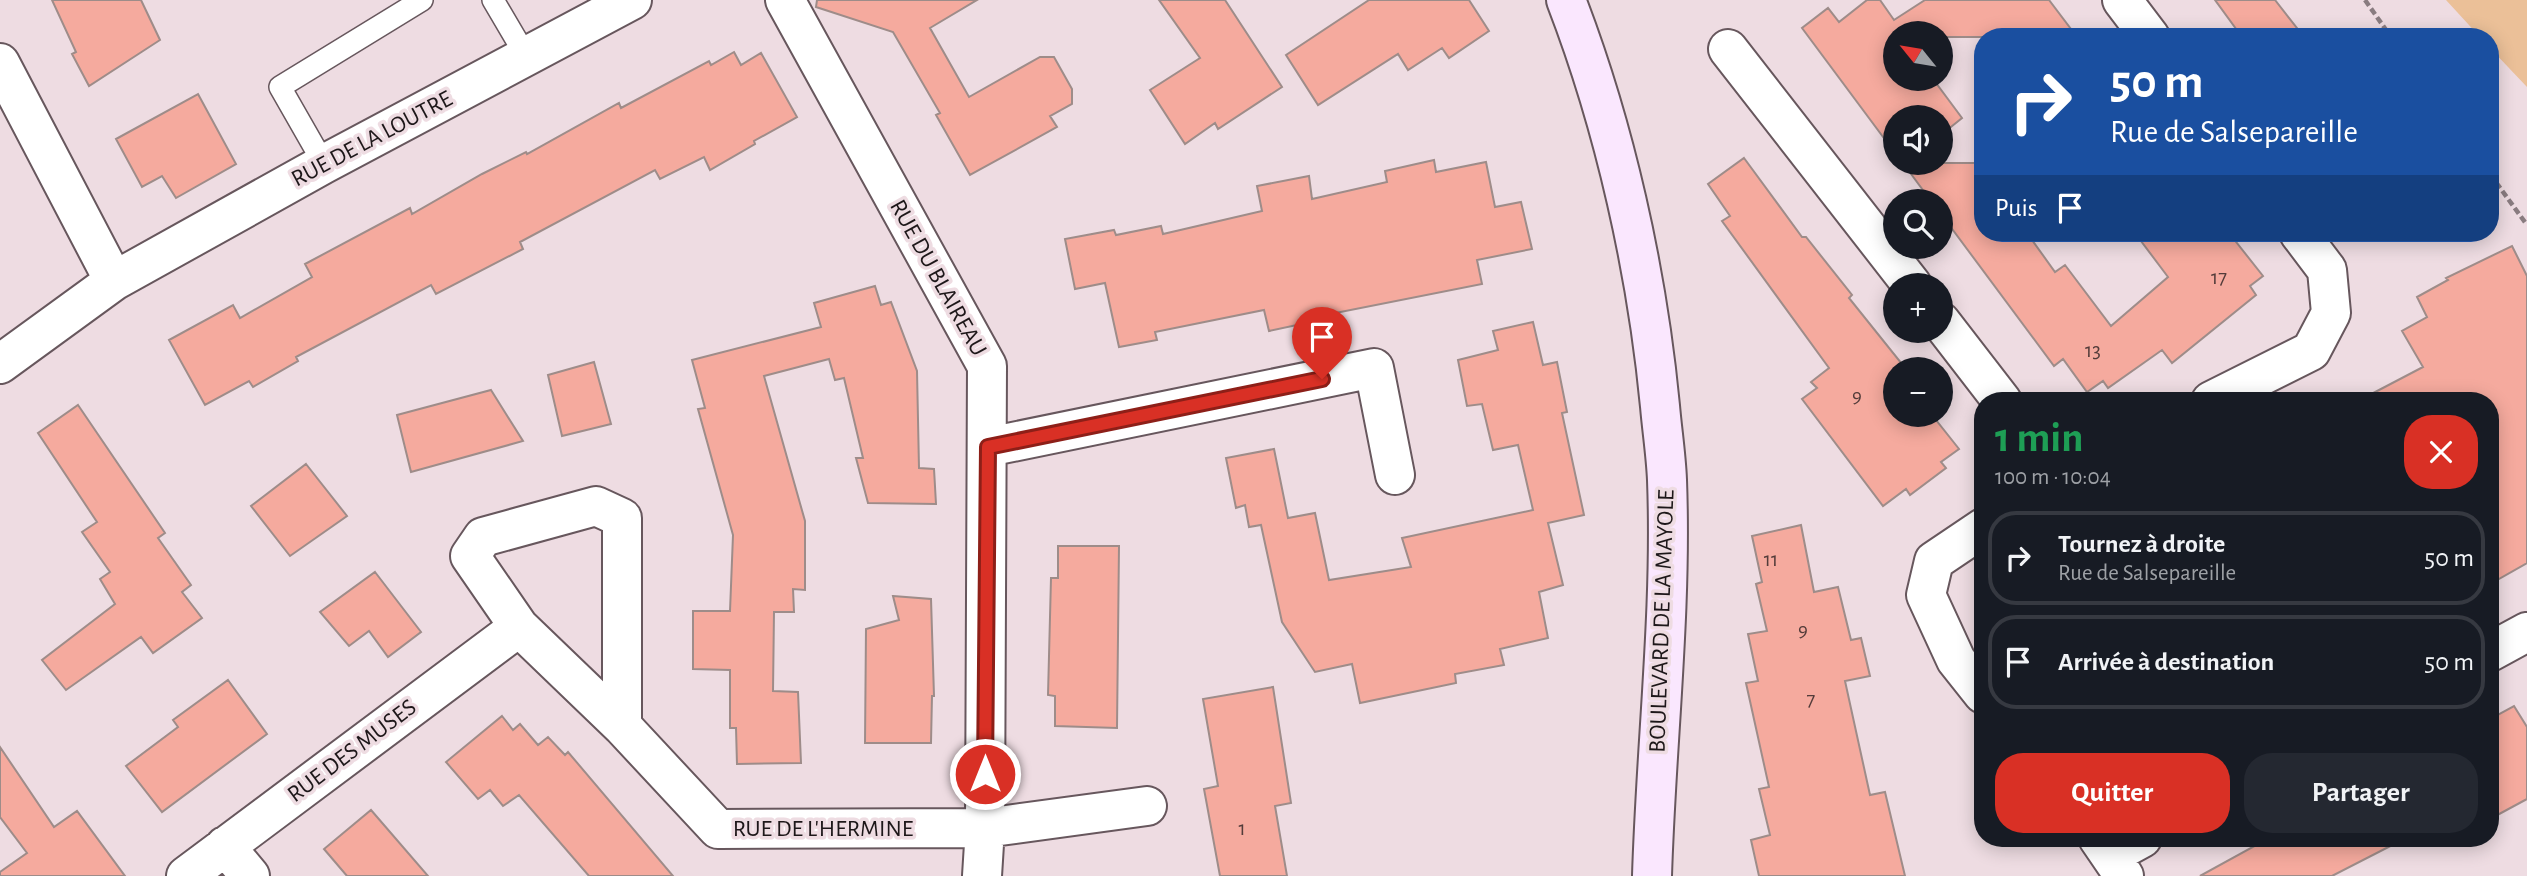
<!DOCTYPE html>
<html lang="fr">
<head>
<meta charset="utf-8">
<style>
  :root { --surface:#171b24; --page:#242831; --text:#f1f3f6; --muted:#9ea1a6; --line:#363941; --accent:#d93025 }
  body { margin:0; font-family:"Alegreya Sans",sans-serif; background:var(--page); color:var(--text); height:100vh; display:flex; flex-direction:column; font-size:26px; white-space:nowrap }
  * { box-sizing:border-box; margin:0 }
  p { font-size:23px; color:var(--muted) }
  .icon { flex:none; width:38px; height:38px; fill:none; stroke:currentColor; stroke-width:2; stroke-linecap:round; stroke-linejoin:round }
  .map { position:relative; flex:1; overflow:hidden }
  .panel { position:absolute; left:1974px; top:392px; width:525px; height:455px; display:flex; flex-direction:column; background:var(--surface); border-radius:28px; box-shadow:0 4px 18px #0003 }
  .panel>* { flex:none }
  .guide { position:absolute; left:1974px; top:28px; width:525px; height:214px; border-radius:28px; box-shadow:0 4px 18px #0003; background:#1a4fa0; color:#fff; overflow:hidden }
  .needle { width:46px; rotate:300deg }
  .tools { position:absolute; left:1883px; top:21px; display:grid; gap:14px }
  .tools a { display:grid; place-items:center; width:70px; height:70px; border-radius:50%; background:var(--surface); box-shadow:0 4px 18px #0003; font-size:35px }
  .pin { position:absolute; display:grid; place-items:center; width:60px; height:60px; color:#fff; margin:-72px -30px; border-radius:50% 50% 50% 0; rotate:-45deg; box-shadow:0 0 7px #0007 }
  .pin .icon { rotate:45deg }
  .me { position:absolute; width:77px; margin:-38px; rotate:0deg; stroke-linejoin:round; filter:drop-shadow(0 0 5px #0008) }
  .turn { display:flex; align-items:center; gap:24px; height:147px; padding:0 21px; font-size:32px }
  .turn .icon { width:91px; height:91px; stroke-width:2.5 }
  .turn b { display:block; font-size:49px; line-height:60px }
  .then { display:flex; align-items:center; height:66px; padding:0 21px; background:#0003; gap:14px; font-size:26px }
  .round { display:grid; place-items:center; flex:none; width:74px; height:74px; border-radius:28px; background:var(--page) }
  .overview { display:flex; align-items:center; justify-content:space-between; height:119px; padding:0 21px }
  h1 { font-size:42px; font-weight:700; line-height:52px; color:#1e9e55 }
  .action { display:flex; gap:14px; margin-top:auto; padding:14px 21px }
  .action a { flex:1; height:80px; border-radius:28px; background:var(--accent); color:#fff; font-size:28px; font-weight:700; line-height:80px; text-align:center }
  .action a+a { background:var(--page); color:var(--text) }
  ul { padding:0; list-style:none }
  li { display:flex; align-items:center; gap:21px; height:94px; margin:0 14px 10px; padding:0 7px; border:4px solid var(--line); border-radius:28px }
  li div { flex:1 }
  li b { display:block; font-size:26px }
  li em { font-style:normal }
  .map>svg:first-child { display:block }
  .green { fill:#ebc098 }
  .building { fill:#f5aa9e; stroke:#9e8c89; stroke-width:2 }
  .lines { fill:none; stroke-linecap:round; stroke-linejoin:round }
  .service-casing { stroke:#67575d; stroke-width:24 }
  .minor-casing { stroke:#67575d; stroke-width:42 }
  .secondary-casing { stroke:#67575d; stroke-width:42 }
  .path { stroke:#897c80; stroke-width:4.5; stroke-dasharray:7 3.5; stroke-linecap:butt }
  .service { stroke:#fff; stroke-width:21 }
  .minor { stroke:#fff; stroke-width:38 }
  .secondary { stroke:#fae7fe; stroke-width:38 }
  .route-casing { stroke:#8d1f18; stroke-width:18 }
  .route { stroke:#d93025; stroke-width:12 }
  .labels { text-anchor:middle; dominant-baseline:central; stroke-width:7; stroke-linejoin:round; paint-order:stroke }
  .number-label { font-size:21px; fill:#533c3a }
  .street-label { font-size:24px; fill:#1d1719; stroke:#eedce2 }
</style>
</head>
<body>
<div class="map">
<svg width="2527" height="876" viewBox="0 0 2527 876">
  <rect width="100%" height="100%" fill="#eedce2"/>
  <path class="green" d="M2446,0H2527V87L2490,48V37H2480Z"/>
  <path class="building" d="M52,0H141L160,40L89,86L72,54L76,52Z
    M817,0H977L930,28L969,97L1040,57H1054L1072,89V104L1050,116L1057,127L970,175L936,115L940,113L893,32L816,7Z
    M1159,0H1225L1282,87L1218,129L1215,123L1185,144L1150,90L1200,58Z
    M1369,0H1469L1489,31L1449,58L1442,48L1408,70L1398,54L1318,105L1286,55Z
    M1867,0H1880L1894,20L1925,0H2049L2077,37H1941V33H1895V79H1933L1962,118L1941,135V117H1895V153L1802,28L1828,8L1839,22Z
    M2215,0H2275L2304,37H2242Z
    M734,52L741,65L761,53L797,117L754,141L755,144L710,170L704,157L660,179L655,170L520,242L523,249L436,294L431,285L296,357L298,361L253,387L249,381L205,405L169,340L233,305L240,318L312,277L305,264L410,208L412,214L482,174L526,152L527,154L619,103L621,108L709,61L711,65Z
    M198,94L236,164L176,198L162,176L142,187L116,139Z
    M1744,158L1802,237H1806L1852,295L1849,298L1906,369H1895V415H1932L1959,449L1941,462L1946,468L1910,495L1906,489L1883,506L1802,399L1817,388L1811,382L1829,368L1722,221L1730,216L1708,184Z
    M1434,160L1436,172L1486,162L1495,207L1521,202L1532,249L1477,260L1482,284L1310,318L1311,322L1269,331L1264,310L1155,332L1157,340L1119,347L1105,283L1075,289L1065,239L1114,230L1116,235L1161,226L1163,234L1262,211L1257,186L1309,176L1312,199L1387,182L1385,171Z
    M1903,163H1983V233H2027L2055,272L2065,265L2111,326L2168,277L2135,233H2229L2263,276L2250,286L2256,295L2172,363L2162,350L2108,388L2103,381L2087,392L2063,359L2054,366L1941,214V201H1931Z
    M2512,246L2527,276V563L2490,584V401H2358L2423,367L2402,331L2427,317L2417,297L2448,280L2446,278Z
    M875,286L881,305L891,302L917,371L919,468L934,469L936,504L868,503L856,458H863L844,378L835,380L829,359L764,376L805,521V590L793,589L794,612H774L773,691L798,692L801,763L737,764L736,728H730V670L693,669V611H730L733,535L698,409L705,408L692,360L821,327L814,303Z
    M1533,322L1543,365L1557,362L1567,412L1562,413L1584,515L1548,523L1563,585L1539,592L1548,638L1500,649L1504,665L1455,674L1456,683L1360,703L1352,664L1315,672L1282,622L1261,525L1249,527L1245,505L1236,508L1226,458L1274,449L1288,518L1315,513L1329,580L1411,567L1402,538L1533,510L1518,445L1493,450L1482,404L1467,406L1458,360L1498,350L1493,331Z
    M594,362L611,424L562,436L548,375Z
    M491,390L523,441L411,472L397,415Z
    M78,405L165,533L158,538L191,585L182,592L202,618L153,653L141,637L66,690L42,660L115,604L100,579L110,572L82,532L97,522L38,433Z
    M306,464L347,516L290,556L251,506Z
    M1801,525L1814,592L1838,587L1851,640L1861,638L1870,676L1845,681L1870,795L1885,792L1905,876H1759L1751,840L1770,835L1759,789L1769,787L1746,683L1758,681L1748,634L1767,631L1756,584L1762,582L1752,536Z
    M1058,546H1119L1117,728L1055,726V696L1048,695L1051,578H1058Z
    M375,572L421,632L388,657L369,631L349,646L320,612Z
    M893,596L931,599L934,696H932L931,743H865L866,629L899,620Z
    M228,680L267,734L162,812L126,766L178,727L173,720Z
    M1273,687L1291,803L1275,806L1287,876H1220L1204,789L1218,786L1203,699Z
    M2514,706L2527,727V799L2490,819V719Z
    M502,716L513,730L520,724L538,745L548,737L565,755L568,752L673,876H589L519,795L503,806L490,790L478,799L446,762Z
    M0,747L54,827L77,811L125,876H0V872L27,853L0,817Z
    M371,810L428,876H347L324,849Z
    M2269,838H2406L2332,876H2200Z"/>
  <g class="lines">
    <g class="service-casing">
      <path id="service" d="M493,0L526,56
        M324,164L280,87L422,0"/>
    </g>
    <g class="minor-casing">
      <path id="minor" d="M785,0L987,366L985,828L982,876
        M2122,0L2150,37
        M1728,49L1912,285
        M0,63L114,281
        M1941,322L2002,401
        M0,364L114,281L324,164L632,0
        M2211,401L2311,351L2331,313L2327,270L2299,233
        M988,447L1374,368L1395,475
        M1983,528L1934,561L1926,595L1956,660L1983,694
        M2490,652L2527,632
        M622,726V518L596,506L483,537L470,556L519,627L622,726L718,829L985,828L1147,806
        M2098,838L2124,876
        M225,846L250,876
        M2111,855L2142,838
        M186,876L519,627"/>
    </g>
    <g class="secondary-casing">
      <path id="secondary" d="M1566,0C1615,127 1647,271 1660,406C1662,430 1666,455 1667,480C1672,612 1656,744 1652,876"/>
    </g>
    <path class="path" d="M2365,0L2391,37
      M2490,174L2527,225"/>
    <use href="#service" class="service"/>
    <use href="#minor" class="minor"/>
    <use href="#secondary" class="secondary"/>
  </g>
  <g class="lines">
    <g class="route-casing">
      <path id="route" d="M985,774L988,447L1322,379"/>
    </g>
    <use href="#route" class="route"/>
  </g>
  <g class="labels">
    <g class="number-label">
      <text x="2219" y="277">17</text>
      <text x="2093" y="350">13</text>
      <text x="1857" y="395">9</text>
      <text x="1771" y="559">11</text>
      <text x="1803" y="629">9</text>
      <text x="1811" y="699">7</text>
      <text x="1242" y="828">1</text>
    </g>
    <g class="street-label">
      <text transform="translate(372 139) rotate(-28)">RUE DE LA LOUTRE</text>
      <text transform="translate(938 278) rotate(61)">RUE DU BLAIREAU</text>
      <text transform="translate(1662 621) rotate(-88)">BOULEVARD DE LA MAYOLE</text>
      <text transform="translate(352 751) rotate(-37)">RUE DES MUSES</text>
      <text x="823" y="829">RUE DE L'HERMINE</text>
    </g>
  </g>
</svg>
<div class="tools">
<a><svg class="needle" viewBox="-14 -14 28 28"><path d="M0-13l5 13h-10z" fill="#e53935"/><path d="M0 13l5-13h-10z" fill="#9ea1a6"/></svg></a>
<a><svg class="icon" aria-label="sound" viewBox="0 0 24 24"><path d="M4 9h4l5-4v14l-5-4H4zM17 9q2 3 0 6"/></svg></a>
<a><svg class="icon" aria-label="search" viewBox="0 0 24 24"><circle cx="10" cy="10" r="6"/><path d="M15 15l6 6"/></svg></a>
<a>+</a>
<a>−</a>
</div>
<div class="pin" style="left:1322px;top:379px;background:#d93025"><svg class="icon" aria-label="arrive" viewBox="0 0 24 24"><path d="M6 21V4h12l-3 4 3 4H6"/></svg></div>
<svg class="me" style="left:985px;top:774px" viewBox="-20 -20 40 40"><circle r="17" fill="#d93025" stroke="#fff" stroke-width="3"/><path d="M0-11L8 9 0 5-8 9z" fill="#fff"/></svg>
<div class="guide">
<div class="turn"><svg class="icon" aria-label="right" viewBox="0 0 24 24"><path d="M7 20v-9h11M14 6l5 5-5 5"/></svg><div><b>50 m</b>Rue de Salsepareille</div></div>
<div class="then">Puis<svg class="icon" aria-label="arrive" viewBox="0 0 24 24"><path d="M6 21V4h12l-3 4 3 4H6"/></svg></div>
</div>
<section class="panel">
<div class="overview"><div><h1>1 min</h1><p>100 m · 10:04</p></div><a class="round" style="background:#d93025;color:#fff"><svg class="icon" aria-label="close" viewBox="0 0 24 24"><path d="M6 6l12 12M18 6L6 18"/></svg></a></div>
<ul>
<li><svg class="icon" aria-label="right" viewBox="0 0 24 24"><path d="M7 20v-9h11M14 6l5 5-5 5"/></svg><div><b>Tournez à droite</b><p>Rue de Salsepareille</p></div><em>50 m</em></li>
<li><svg class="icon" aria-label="arrive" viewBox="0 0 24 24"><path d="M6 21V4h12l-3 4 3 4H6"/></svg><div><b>Arrivée à destination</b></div><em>50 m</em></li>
</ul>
<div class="action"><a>Quitter</a><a>Partager</a></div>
</section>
</div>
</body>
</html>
